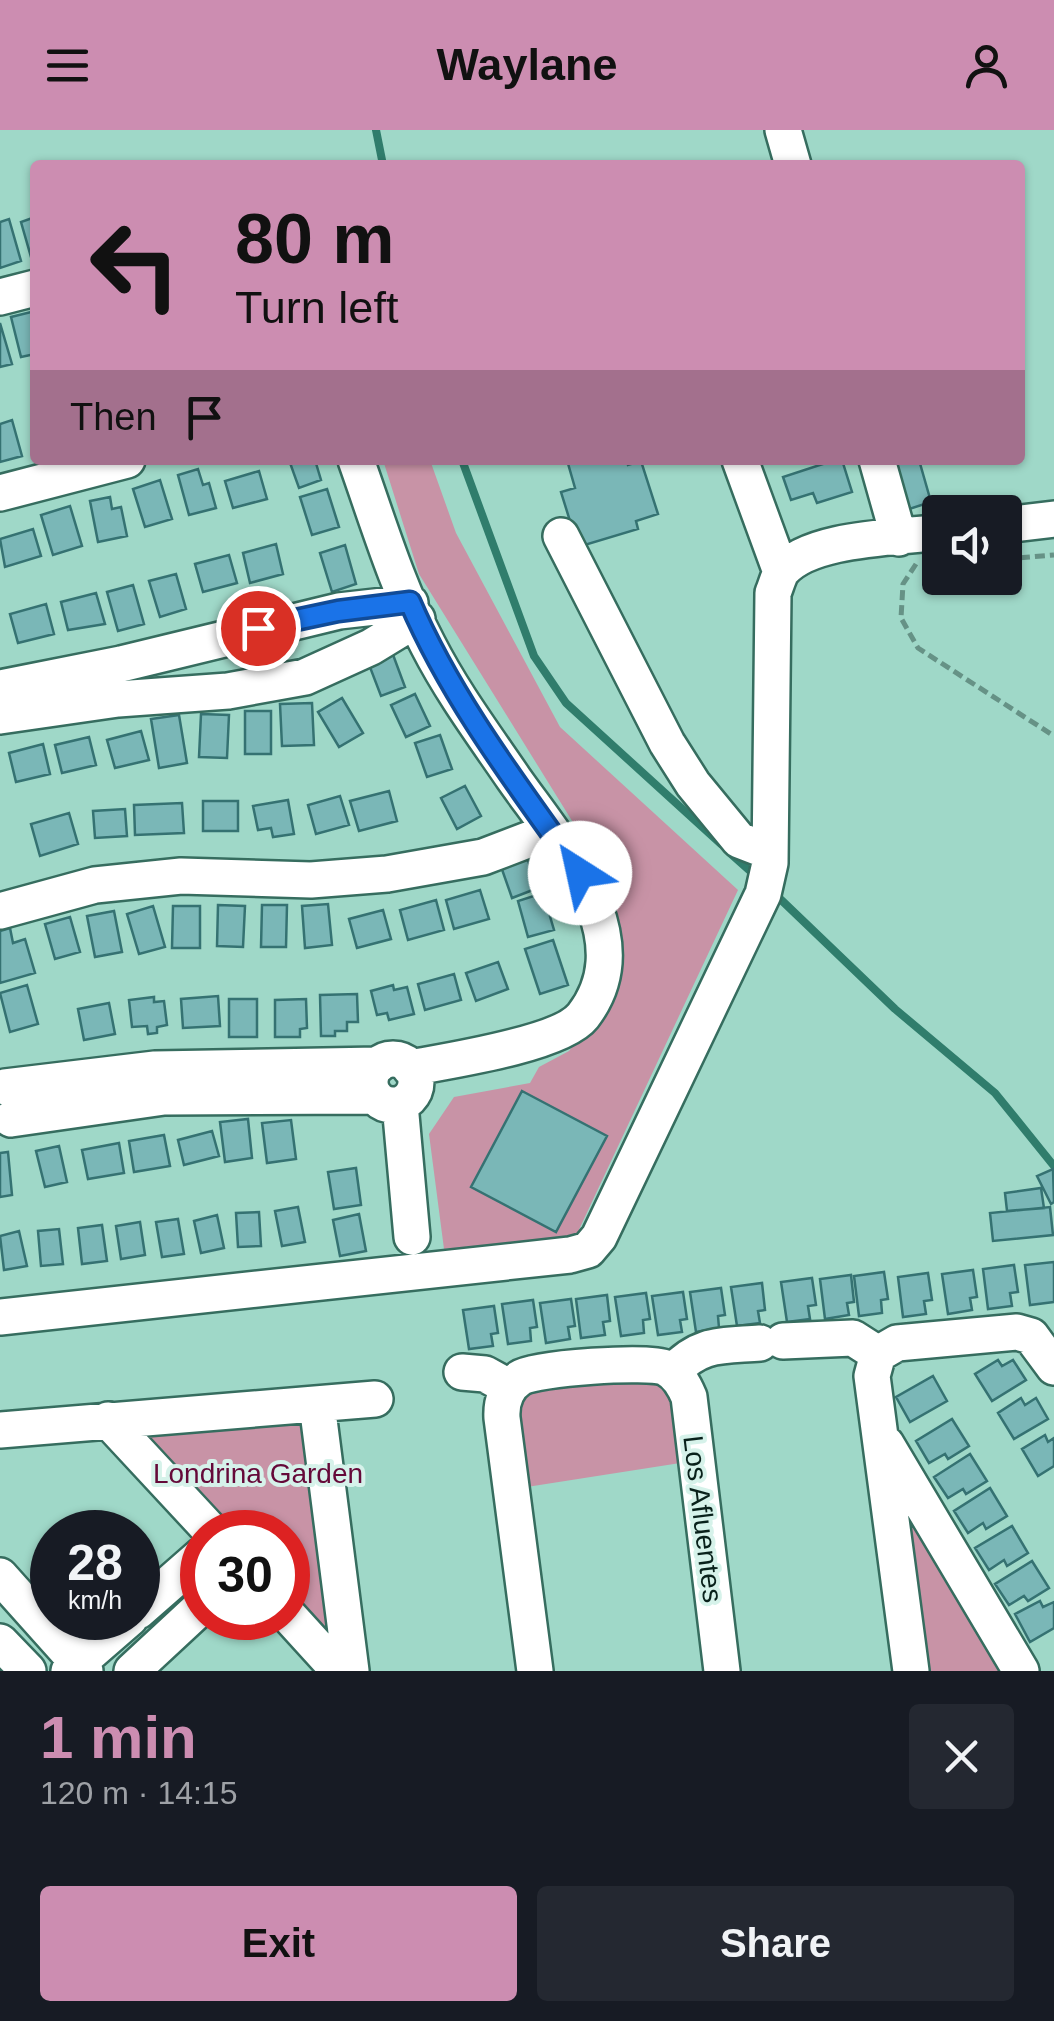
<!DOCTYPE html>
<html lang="en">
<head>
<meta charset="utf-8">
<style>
  :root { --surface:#171b24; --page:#242831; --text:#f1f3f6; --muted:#9ea1a6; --accent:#cc8db1 }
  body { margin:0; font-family:Arial,sans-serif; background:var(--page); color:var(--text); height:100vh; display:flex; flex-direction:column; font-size:38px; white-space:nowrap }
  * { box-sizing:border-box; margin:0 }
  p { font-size:32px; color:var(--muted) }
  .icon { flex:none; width:55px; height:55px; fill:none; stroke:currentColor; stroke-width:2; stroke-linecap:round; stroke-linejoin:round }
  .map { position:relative; height:1541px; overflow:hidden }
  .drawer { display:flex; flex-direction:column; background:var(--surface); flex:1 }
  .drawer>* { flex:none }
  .hud { position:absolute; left:30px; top:30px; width:995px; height:305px; border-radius:10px; box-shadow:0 2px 8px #0004; background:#cc8db1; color:#111; overflow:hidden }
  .controls { position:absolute; left:922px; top:365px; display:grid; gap:20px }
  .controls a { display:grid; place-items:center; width:100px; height:100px; border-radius:10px; background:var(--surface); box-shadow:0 2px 8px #0004; font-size:50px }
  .speed { position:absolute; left:30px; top:1380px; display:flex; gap:20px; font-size:50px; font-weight:700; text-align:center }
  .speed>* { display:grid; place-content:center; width:130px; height:130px; border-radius:50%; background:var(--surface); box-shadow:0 2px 8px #0004; line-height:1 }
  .speed small { font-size:25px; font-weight:400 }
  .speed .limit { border:15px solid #d22; background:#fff; color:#111 }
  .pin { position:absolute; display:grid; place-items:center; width:85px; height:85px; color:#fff; margin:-42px; border:5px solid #fff; border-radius:50%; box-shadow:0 2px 10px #0007 }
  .me { position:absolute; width:110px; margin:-55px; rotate:325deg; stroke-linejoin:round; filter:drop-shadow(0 0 8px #0008) }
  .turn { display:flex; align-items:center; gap:35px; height:210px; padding:0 40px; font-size:45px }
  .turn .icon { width:130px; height:130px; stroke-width:2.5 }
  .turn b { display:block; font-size:70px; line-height:85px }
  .then { display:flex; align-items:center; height:95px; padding:0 40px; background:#0003; gap:20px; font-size:38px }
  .round { display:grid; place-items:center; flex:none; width:105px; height:105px; border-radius:10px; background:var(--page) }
  .overview { display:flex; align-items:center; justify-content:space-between; height:170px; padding:0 40px }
  h1 { font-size:60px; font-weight:600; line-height:75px; color:var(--accent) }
  .cta { display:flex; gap:20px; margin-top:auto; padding:20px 40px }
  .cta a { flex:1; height:115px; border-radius:10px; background:var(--accent); color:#111; font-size:40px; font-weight:600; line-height:115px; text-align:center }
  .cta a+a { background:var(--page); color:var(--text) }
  header { display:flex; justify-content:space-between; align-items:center; height:130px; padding:0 40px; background:var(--accent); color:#111; font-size:45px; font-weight:600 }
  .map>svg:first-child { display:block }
  .green { fill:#c893a6 }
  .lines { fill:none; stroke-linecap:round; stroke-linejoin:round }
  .stream { stroke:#307d6c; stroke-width:8 }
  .building { fill:#7ab7b7; stroke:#357272; stroke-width:2.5 }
  .minor-casing { stroke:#366d5f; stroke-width:40 }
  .path { stroke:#669286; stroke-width:5; stroke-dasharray:10 5; stroke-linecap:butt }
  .minor { stroke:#fff; stroke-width:35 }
  .route-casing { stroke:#114b97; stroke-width:25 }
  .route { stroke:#1a73e8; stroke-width:18 }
  .labels { text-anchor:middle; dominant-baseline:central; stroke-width:8; stroke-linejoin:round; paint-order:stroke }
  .park-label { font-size:28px; fill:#650939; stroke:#d6f2ea }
  .street-label { font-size:28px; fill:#09211b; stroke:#d6f2ea }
</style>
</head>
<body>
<header><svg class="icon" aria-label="menu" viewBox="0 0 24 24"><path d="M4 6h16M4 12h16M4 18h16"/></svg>Waylane<svg class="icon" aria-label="person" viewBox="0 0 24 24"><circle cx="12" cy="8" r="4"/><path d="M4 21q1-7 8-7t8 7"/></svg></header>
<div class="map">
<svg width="1054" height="1541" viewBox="0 0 1054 1541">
  <rect width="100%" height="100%" fill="#9fd8c8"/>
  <path class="green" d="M383,330H430L456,403L560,597L738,760L576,1106L444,1119L429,1004L454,967L530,953L539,937L569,921L606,875L586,730L587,715L419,444Z
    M662,1239L693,1331L514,1359L513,1261Z
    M313,1279L346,1541L288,1481V1402H216L118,1296Z
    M881,1306L1020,1541H911Z"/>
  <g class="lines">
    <path class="stream" d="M376,0L383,35
      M462,330L534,526L566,573L721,714
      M731,724L758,748
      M775,764L895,879L995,963L1054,1036"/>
  </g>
  <path class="building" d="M35,87V133L33,134L21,92Z
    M9,89L21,131L0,138V92Z
    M35,181V224L21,227L11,187Z
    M0,193L12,234L0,237Z
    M12,290L22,326L0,332V294Z
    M289,330H315L321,350L299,358Z
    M567,330H627L628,335L641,331L658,384L636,391L638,399L578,417L561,362L575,358Z
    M835,330H842L852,362L817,373L813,363L791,370L783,347Z
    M888,330H919L931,372L903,381Z
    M198,339L203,355L209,353L216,378L189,385L178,345Z
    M259,341L267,369L233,378L225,351Z
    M160,350L172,389L145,397L133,359Z
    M327,359L339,397L312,405L300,367Z
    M110,367L112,379L121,377L127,406L98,412L90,371Z
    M70,376L82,416L53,425L41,385Z
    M33,399L41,426L5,437L0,409Z
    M276,414L283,444L250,453L243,423Z
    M345,415L356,454L332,462L320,423Z
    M229,425L237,453L203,462L195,434Z
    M176,444L186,479L160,487L149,451Z
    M133,455L144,494L118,501L107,462Z
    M96,463L105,494L68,500L61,472Z
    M46,474L54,504L18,513L10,484Z
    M392,522L405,557L381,566L368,532Z
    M415,564L430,596L406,607L391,575Z
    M342,568L363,603L339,617L318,582Z
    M312,573L314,615L282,616L280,574Z
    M245,581H271V624H245Z
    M201,584L229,585L227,628L199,627Z
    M179,585L187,633L159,638L151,589Z
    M141,601L149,630L115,638L107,610Z
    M440,605L452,639L427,647L415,613Z
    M89,607L96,635L62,643L55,615Z
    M43,614L50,644L16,652L9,623Z
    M465,656L481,686L457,699L441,668Z
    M389,661L397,691L359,701L350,671Z
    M340,666L349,695L316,704L308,675Z
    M288,670L294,704L273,707L271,698L258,700L253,676Z
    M203,671H238V701H203Z
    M182,673L184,703L135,705L134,675Z
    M125,679L127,706L95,708L93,681Z
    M69,683L78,714L40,726L31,694Z
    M524,719L538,758L512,768L498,728Z
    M480,760L489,789L454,799L446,770Z
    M543,763L554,800L528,807L518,771Z
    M436,770L444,800L408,810L400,780Z
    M328,774L332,815L305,818L302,776Z
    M218,775L245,776L243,817L217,816Z
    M262,775H287L286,817H261Z
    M153,776L165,817L139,824L127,784Z
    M173,776H200V818H172Z
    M383,780L391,809L357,818L349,789Z
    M114,781L122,822L95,827L87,786Z
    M70,787L80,822L55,829L45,794Z
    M10,798L13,813L25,809L35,843L0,853V801Z
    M553,810L568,855L540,864L525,819Z
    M498,832L508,859L476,871L466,843Z
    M454,844L461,870L425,880L418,854Z
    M27,855L38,894L10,902L0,863Z
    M393,855L394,860L407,857L414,884L389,890L387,883L377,885L371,861Z
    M357,864L358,892H347V901H335V906H321L320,865Z
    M218,866L220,896L183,898L181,869Z
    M154,867V872L164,871L167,895L157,897V903L148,904L147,896L132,897L129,870Z
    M229,869H257V907H229Z
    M306,869L307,898L300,899V907H275V870Z
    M109,873L115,904L84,910L78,879Z
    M522,961L607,1006L556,1102L471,1057Z
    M248,989L252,1028L225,1032L220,992Z
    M291,990L296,1029L267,1033L262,993Z
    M212,1001L219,1026L184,1035L178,1010Z
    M164,1005L170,1036L134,1042L129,1011Z
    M119,1013L124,1043L88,1049L82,1020Z
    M59,1016L67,1052L45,1057L36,1021Z
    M8,1022L12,1065L0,1067V1023Z
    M356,1038L361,1075L334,1079L328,1042Z
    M1053,1039L1054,1072L1051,1074L1037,1046Z
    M1041,1058L1044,1078L1007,1081L1005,1063Z
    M298,1077L305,1112L282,1116L275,1081Z
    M1050,1077L1053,1105L993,1111L990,1083Z
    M259,1082L261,1116L238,1117L236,1083Z
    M359,1084L366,1121L340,1126L333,1090Z
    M217,1085L224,1118L201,1123L194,1091Z
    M178,1089L184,1124L162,1127L156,1092Z
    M140,1092L145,1125L121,1129L116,1096Z
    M102,1095L107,1131L82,1134L78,1098Z
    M59,1099L63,1134L41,1136L38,1101Z
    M19,1101L27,1136L4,1140L0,1106Z
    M1054,1132V1172L1030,1175L1025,1135Z
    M1014,1135L1018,1162L1010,1163L1012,1176L988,1179L983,1139Z
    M973,1140L977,1167L970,1168L972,1180L948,1184L942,1144Z
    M884,1142L888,1169L881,1170L882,1183L859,1186L854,1146Z
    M928,1143L932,1170L924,1171L926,1184L903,1187L898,1147Z
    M851,1145L854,1172L847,1173L849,1185L825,1189L820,1149Z
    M812,1148L816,1175L808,1176L810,1189L787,1192L781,1152Z
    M762,1153L765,1180L758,1181L760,1193L737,1196L731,1157Z
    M721,1158L725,1185L718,1186L719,1198L696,1202L690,1162Z
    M683,1162L687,1189L680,1190L682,1202L658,1205L652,1166Z
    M646,1163L650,1189L643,1190L644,1203L621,1206L615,1167Z
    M607,1165L610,1191L603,1192L605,1205L581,1208L576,1169Z
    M571,1169L575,1196L568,1197L570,1209L546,1213L540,1173Z
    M533,1170L537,1197L530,1198L531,1211L508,1214L502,1174Z
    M494,1176L498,1203L491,1204L493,1216L469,1219L463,1180Z
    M998,1230L1002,1236L1013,1230L1026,1250L992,1271L975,1244Z
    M933,1246L947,1271L910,1292L896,1267Z
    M1021,1268L1025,1275L1036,1268L1048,1289L1014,1309L998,1283Z
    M952,1289L969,1316L948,1329L945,1324L929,1333L916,1311Z
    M1045,1305L1048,1312L1054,1308V1336L1038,1346L1022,1319Z
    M970,1324L987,1351L966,1364L963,1359L948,1368L934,1347Z
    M990,1358L1007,1386L986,1399L983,1393L968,1403L954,1381Z
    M1012,1396L1028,1423L1007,1436L1004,1430L989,1440L975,1418Z
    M1032,1431L1049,1458L1028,1471L1024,1466L1009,1475L995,1454Z
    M1040,1471L1043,1477L1054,1472V1498L1030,1512L1015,1484Z"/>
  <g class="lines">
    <g class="minor-casing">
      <path id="minor" d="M783,0L793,35
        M0,167L35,158
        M356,330C378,392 397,456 428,515C452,562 484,605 514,649C559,713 644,807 583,886C561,914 448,931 410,938
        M740,330L781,442
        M877,330L899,408
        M0,363L127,330
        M1005,395L1054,389
        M561,406L667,613L693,654L739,710L770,722
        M0,558L121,534L339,481L410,473
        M0,586L118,569L228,561L305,547L371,517L417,489
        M0,781L95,755L181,746L311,750L387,744L483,727L551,701
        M370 952a23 23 0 1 1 46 0a23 23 0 1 1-46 0Z
        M5,957L155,939L378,935
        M400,974L412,1107
        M11,989L164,967L375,966
        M0,1187L570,1125L588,1120L599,1107L763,764L770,733L773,463C776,456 778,447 782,441C811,407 898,408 940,402
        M783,1211L853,1208L878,1224
        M462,1242L485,1244L509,1257
        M673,1242C700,1212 723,1216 760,1213
        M317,1274L351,1541
        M108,1290L212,1402
        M0,1300L375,1269
        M886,1314L1021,1541
        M0,1446L85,1541
        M138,1481L202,1425
        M288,1485L339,1541
        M0,1512L28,1541
        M69,1541L130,1488
        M132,1541L202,1476
        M535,1541L502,1288C501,1272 506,1257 520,1248C535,1238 649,1230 666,1238C678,1244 684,1255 689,1267L722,1541
        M911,1541L872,1246L878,1224L897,1213L1017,1202L1031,1206L1054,1237"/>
    </g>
    <path class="path" d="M1005,429L1054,425
      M916,434L903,454L901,488L918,518L1054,606"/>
    <use href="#minor" class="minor"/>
  </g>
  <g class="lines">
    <g class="route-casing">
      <path id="route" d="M258,498L338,481L410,472C452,570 519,657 580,743"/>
    </g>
    <use href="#route" class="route"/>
  </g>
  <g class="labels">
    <g class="park-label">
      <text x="258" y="1343">Londrina Garden</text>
    </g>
    <g class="street-label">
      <text transform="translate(703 1389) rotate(83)">Los Afluentes</text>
    </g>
  </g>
</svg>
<div class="controls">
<a><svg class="icon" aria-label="sound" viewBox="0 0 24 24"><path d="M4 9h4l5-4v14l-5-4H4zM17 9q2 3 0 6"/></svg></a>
</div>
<div class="speed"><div>28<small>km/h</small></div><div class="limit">30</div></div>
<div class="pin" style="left:258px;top:498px;background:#d93025"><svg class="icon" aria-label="arrive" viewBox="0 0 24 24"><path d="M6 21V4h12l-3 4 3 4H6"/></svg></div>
<svg class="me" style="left:580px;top:743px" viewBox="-20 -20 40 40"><circle r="19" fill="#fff"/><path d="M0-13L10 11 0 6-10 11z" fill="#1a73e8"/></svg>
<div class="hud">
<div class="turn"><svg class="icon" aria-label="left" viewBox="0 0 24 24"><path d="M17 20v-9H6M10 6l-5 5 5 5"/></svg><div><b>80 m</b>Turn left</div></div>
<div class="then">Then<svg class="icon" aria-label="arrive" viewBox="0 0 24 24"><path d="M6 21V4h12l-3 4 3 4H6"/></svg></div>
</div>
</div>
<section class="drawer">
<div class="overview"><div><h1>1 min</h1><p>120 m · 14:15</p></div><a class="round"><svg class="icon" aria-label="close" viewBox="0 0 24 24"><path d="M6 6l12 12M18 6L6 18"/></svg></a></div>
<div class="cta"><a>Exit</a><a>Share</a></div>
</section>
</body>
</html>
